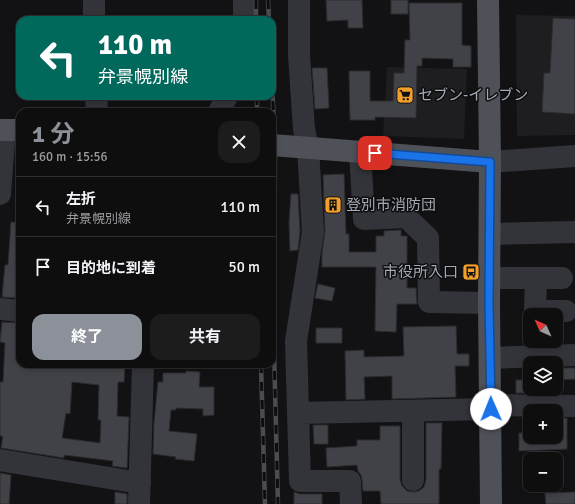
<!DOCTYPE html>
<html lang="ja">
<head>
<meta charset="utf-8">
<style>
  :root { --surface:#0e0e0f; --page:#1c1c1d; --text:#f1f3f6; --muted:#9b9c9e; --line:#2e2e2f; --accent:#8c9099 }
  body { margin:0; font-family:Signika,"Noto Sans JP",sans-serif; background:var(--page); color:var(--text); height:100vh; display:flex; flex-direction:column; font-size:15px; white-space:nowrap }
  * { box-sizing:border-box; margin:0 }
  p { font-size:13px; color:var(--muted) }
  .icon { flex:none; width:22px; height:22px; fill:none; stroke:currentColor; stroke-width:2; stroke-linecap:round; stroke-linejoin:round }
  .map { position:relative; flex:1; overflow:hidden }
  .details { position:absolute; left:16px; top:108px; width:260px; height:260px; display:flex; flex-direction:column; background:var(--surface); border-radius:12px; box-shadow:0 2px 6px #0003,0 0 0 1px var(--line) }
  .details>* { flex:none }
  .top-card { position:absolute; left:16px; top:16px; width:260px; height:84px; border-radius:12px; box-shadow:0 2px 6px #0003,0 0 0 1px var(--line); background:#00695c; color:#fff; overflow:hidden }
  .needle { width:26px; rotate:315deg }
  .fabs { position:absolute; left:523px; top:308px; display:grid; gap:8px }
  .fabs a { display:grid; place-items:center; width:40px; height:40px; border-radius:8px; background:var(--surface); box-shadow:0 2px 6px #0003,0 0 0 1px var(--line); font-size:20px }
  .pin { position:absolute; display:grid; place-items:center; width:34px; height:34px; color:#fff; margin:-17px; border-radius:8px; box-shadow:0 2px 6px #0006 }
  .me { position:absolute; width:44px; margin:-22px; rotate:359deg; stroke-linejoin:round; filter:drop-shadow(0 0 3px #0008) }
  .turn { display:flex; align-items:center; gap:14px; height:84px; padding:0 16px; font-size:18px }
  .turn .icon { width:52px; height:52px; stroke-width:2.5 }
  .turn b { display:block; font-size:28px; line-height:34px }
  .round { display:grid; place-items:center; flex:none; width:42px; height:42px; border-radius:12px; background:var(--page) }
  .overview { display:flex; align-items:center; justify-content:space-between; height:68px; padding:0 16px }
  h1 { font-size:24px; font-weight:700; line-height:30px; color:var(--accent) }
  .primary-button { display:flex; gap:8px; margin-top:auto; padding:8px 16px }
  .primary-button a { flex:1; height:46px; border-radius:12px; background:var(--accent); color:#fff; font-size:16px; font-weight:700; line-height:46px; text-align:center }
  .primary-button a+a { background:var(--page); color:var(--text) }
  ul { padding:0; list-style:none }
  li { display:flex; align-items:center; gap:12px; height:60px; padding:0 16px; border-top:1px solid var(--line) }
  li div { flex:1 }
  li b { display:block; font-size:15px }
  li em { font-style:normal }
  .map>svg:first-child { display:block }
  .built { fill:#1e1e21 }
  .building { fill:#414247; stroke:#2c2c30; fill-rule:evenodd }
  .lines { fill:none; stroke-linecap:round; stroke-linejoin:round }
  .minor { stroke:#333439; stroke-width:22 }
  .major { stroke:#4f5158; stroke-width:22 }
  .rail-casing { stroke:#4a4c52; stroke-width:4.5 }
  .rail { stroke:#0d0d0f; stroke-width:3; stroke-dasharray:9; stroke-linecap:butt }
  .route-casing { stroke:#114b97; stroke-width:10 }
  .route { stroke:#1a73e8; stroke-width:7 }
  .labels { text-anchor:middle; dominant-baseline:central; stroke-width:3; stroke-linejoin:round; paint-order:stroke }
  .poi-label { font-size:15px; fill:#a3aab4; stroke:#0d0d0f; text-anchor:start }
</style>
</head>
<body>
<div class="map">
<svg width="575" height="504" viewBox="0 0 575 504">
  <rect width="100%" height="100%" fill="#121214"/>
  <path class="built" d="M516,15L575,16V135L517,136Z
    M387,67L467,69L464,139L383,136Z"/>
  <path class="building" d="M326,0H362L363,28H348V20L327,21Z
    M391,0H408V14H391Z
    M409,3H462V45L471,46V67H453V59L422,58V66H417L416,118L375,117V120H350L349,71H370V101H393L394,73H404L405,40H410Z
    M553,18L575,19V114L542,112L544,73H550Z
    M312,68H327L329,108L315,109Z
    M344,174L346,234H349V252H376V236H384V231L401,230V236H407V288H416L417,304H397L396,332L375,331L376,267H322V253L325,231L323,175Z
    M291,194H298L300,231L298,250L290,251L289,222Z
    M11,222L20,223V298L2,297L5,265H8Z
    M318,284L335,288L332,301L315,298Z
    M2,322L20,323V364H125L124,382H118L117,416L129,417L127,468L112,466L113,461L64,455V458L1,448L3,436H0V382H3L5,343L0,342ZM72,382L99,385L98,420H101L100,443L62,438L66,413L70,414Z
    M456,326L457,354H469V366H455L456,397L392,399V376L364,377L365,399L346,400L345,351L364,350V357L404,356L403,327Z
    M316,328H342V343H316Z
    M556,368H575V379L556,380Z
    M186,371L200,372L199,387H214V415L203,416V409L176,408V410H171L169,431L197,434L194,461L175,459L176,457L153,454L154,423L158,382H163V373H186Z
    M516,380H530V393H516Z
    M556,418H567V449L519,451V433H530V437H556Z
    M426,423H442L441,469H439V504H381L380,491H363L362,480L361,475L358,471L357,465L327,467L326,448L357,446V440H380V426H400V480L402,486L407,491L413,492L419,491L424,487L426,480Z
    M313,425H328V444H314Z
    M0,473L11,475L9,504H0Z
    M115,492L127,494V504H115Z
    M294,492L300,494H322V504H294Z
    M575,492V504H546L545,493Z"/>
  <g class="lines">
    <path class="minor" d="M94,0V20
      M244,0V20
      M299,0V55L304,129L308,148L313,232L296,341L300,481H350L351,504
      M96,96L97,112
      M219,112L227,96
      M360,152L364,219L406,217L428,238L429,302L489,303
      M490,162L575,156
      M0,194L5,130
      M490,234L575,232
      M490,278H562
      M536,278L535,311H566
      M0,309L20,311
      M490,358L575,355
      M491,405L575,406
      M298,413L491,409
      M0,460L140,483
      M413,480V411
      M139,504L143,364"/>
    <path class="major" d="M488,0L490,162L489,303L491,504
      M0,130H20
      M272,145L490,162"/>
    <g class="rail-casing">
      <path id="rail" d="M256,0V20
        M268,0L269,20
        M272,83L275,146L274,350L278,504
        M257,96V112
        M261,364L265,504"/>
    </g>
    <use href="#rail" class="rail"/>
  </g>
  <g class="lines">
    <g class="route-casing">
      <path id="route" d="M375,153L490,162L489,303L491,409"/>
    </g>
    <use href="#route" class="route"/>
  </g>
  <defs>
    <g id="supermarket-square" transform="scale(0.9)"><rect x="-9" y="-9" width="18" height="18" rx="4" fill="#f29f2b" stroke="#0d0d0f"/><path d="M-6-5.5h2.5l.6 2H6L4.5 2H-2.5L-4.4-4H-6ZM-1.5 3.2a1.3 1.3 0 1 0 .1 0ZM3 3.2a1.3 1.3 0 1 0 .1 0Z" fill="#111"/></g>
    <g id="building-square" transform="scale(0.9)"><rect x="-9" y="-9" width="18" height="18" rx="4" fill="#f29f2b" stroke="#0d0d0f"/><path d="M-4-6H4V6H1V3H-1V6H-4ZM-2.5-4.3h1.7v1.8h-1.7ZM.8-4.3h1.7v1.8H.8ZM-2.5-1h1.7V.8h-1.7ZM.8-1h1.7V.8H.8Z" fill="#111"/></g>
    <g id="bus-square" transform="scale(0.9)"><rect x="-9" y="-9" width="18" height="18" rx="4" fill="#f29f2b" stroke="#0d0d0f"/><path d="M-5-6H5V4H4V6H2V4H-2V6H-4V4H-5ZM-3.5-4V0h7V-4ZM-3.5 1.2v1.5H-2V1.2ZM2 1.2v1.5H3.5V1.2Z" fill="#111"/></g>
  </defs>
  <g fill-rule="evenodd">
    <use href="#supermarket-square" x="405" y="95"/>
    <use href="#building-square" x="333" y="205"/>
    <use href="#bus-square" x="471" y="272"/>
  </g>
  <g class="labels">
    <g class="poi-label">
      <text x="418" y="95">セブン-イレブン</text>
      <text x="346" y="205">登別市消防団</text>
      <text x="458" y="272" text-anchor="end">市役所入口</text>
    </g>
  </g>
</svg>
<div class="fabs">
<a><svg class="needle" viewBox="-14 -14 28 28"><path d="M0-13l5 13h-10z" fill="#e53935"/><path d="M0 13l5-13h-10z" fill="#9b9c9e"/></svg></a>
<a><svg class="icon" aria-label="layers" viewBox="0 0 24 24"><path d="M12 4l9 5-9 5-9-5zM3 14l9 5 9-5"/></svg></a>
<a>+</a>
<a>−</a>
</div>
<div class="pin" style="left:375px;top:153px;background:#d93025"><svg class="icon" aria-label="arrive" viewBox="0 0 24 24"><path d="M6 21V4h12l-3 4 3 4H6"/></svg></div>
<svg class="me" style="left:491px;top:409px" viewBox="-20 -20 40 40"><circle r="19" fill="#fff"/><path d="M0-13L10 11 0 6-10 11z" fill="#1a73e8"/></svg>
<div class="top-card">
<div class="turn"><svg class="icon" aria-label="left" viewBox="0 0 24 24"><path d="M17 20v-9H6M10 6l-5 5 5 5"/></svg><div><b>110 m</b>弁景幌別線</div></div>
</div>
<section class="details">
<div class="overview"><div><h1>1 分</h1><p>160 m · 15:56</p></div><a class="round"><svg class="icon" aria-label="close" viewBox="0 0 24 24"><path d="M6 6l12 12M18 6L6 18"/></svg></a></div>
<ul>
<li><svg class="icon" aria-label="left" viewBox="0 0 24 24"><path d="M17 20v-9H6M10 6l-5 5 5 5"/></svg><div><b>左折</b><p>弁景幌別線</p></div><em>110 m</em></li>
<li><svg class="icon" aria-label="arrive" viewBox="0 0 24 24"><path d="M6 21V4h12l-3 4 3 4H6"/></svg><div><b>目的地に到着</b></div><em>50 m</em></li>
</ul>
<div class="primary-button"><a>終了</a><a>共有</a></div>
</section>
</div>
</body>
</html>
